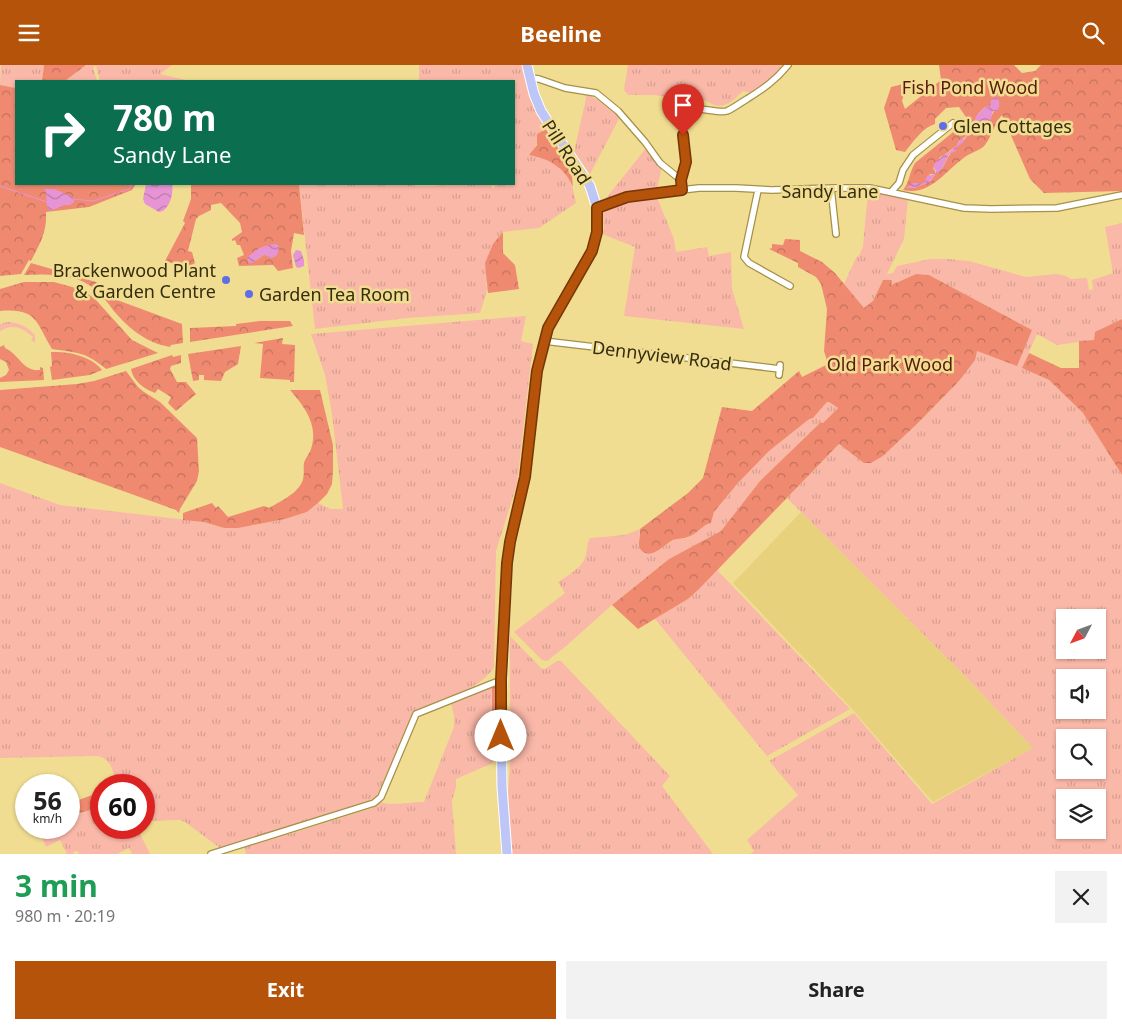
<!DOCTYPE html>
<html lang="en">
<head>
<meta charset="utf-8">
<style>
  :root { --surface:#fff; --page:#f2f2f2; --text:#222; --muted:#767676; --accent:#b45309 }
  body { margin:0; font-family:"Noto Sans",sans-serif; background:var(--page); color:var(--text); height:100vh; display:flex; flex-direction:column; font-size:19px; white-space:nowrap }
  * { box-sizing:border-box; margin:0 }
  p { font-size:16px; color:var(--muted) }
  .icon { flex:none; width:28px; height:28px; fill:none; stroke:currentColor; stroke-width:2; stroke-linecap:round; stroke-linejoin:round }
  .map { position:relative; height:789px; overflow:hidden }
  .sheet { display:flex; flex-direction:column; background:var(--surface); flex:1 }
  .sheet>* { flex:none }
  .top-card { position:absolute; left:15px; top:15px; width:500px; height:105px; border-radius:0px; box-shadow:0 1px 4px #0004; background:#0b6e4f; color:#fff; overflow:hidden }
  .needle { width:32px; rotate:229deg }
  .tools { position:absolute; left:1056px; top:544px; display:grid; gap:10px }
  .tools a { display:grid; place-items:center; width:50px; height:50px; border-radius:0px; background:var(--surface); box-shadow:0 1px 4px #0004; font-size:25px }
  .speed { position:absolute; left:15px; top:709px; display:flex; gap:10px; font-size:25px; font-weight:700; text-align:center }
  .speed>* { display:grid; place-content:center; width:65px; height:65px; border-radius:50%; background:var(--surface); box-shadow:0 1px 4px #0004; line-height:1 }
  .speed small { font-size:12px; font-weight:400 }
  .speed .limit { border:8px solid #d22; background:#fff; color:#111 }
  .pin { position:absolute; display:grid; place-items:center; width:42px; height:42px; color:#fff; margin:-51px -21px; border-radius:50% 50% 50% 0; rotate:-45deg; box-shadow:0 0 5px #0007 }
  .pin .icon { rotate:45deg }
  .me { position:absolute; width:55px; margin:-28px; rotate:0deg; stroke-linejoin:round; filter:drop-shadow(0 0 4px #0008) }
  .turn { display:flex; align-items:center; gap:18px; height:105px; padding:0 15px; font-size:22px }
  .turn .icon { width:65px; height:65px; stroke-width:2.5 }
  .turn b { display:block; font-size:35px; line-height:42px }
  .round { display:grid; place-items:center; flex:none; width:52px; height:52px; border-radius:0px; background:var(--page) }
  .headline { display:flex; align-items:center; justify-content:space-between; height:85px; padding:0 15px }
  h1 { font-size:30px; font-weight:700; line-height:38px; color:#1e9e55 }
  .button { display:flex; gap:10px; margin-top:auto; padding:10px 15px }
  .button a { flex:1; height:58px; border-radius:0px; background:var(--accent); color:#fff; font-size:20px; font-weight:700; line-height:58px; text-align:center }
  .button a+a { background:var(--page); color:var(--text) }
  header { display:flex; justify-content:space-between; align-items:center; height:65px; padding:0 15px; background:var(--accent); color:#fff; font-size:22px; font-weight:700 }
  .map>svg:first-child { display:block }
  .built { fill:#e7d17d }
  .grass { fill:url(#grass-tufts); fill-rule:evenodd }
  .forest { fill:url(#forest-crowns); fill-rule:evenodd }
  .water { fill:url(#water-waves) }
  .lines { fill:none; stroke-linecap:round; stroke-linejoin:round }
  .stream { stroke:#e794d5; stroke-width:1 }
  .minor-casing { stroke:#a59147; stroke-width:8 }
  .primary-casing { stroke:#fff; stroke-width:11 }
  .minor { stroke:#fff; stroke-width:5.5 }
  .primary { stroke:#bdc6f7; stroke-width:9 }
  .route-casing { stroke:#753606; stroke-width:12 }
  .route { stroke:#b45309; stroke-width:9 }
  .poi-dot { fill:#616de5; stroke:#f1dd92; stroke-width:2 }
  .labels { text-anchor:middle; dominant-baseline:central; stroke-width:5; stroke-linejoin:round; paint-order:stroke }
  .park-label { font-size:18px; fill:#591a0b; stroke:#f1dd92 }
  .poi-label { font-size:18px; fill:#352d0e; stroke:#f1dd92; text-anchor:start }
  .street-label { font-size:18px; fill:#352d0e; stroke:#f1dd92 }
</style>
</head>
<body>
<header><svg class="icon" aria-label="menu" viewBox="0 0 24 24"><path d="M4 6h16M4 12h16M4 18h16"/></svg>Beeline<svg class="icon" aria-label="search" viewBox="0 0 24 24"><circle cx="10" cy="10" r="6"/><path d="M15 15l6 6"/></svg></header>
<div class="map">
<svg width="1122" height="789" viewBox="0 0 1122 789">
  <defs>
    <pattern id="grass-tufts" width="24" height="20" patternUnits="userSpaceOnUse" patternTransform="scale(1.25)"><rect width="24" height="20" fill="#fab8a8"/><path d="M3 7l-1-3M5 7V3M7 7l1-3M15 17l-1-3M17 17v-4M19 17l1-3" fill="none" stroke="#d79e8f"/></pattern>
    <pattern id="forest-crowns" width="20" height="18" patternUnits="userSpaceOnUse" patternTransform="scale(1.25)"><rect width="20" height="18" fill="#ef8a71"/><path d="M2 6a3 3 0 1 1 6 0M12 15a3 3 0 1 1 6 0" fill="none" stroke="#c2715b"/></pattern>
    <pattern id="water-waves" width="16" height="10" patternUnits="userSpaceOnUse" patternTransform="scale(1.25)"><rect width="16" height="10" fill="#e794d5"/><path d="M0 5q4-4 8 0t8 0" fill="none" stroke="#bc79ab"/></pattern>
  </defs>
  <rect width="100%" height="100%" fill="#f1dd92"/>
  <path class="built" d="M801,447L965,611L1033,683L933,737L853,645L733,518Z"/>
  <path class="grass" d="M1,0H44L42,16H16V23L0,20Z
    M86,0H172L160,9L190,16H100L96,1L93,2L97,16H65Z
    M419,0H525L532,38L546,64L537,69L538,76L533,86C540,92 546,95 554,98C570,106 573,122 576,138L539,163L502,167L486,220L488,223L480,248L408,253L315,264L299,119H399L421,121L492,119V123H494L495,119H514V16H419Z
    M628,0H783L773,12L752,28L743,26C736,33 726,44 714,40C704,36 706,31 695,39C674,29 651,30 628,30L624,25Z
    M587,29L607,40L620,52L590,109L574,87Z
    M647,82L662,101L657,125L603,137Z
    M868,126L889,129L908,135L904,174L887,209L893,208L897,201L930,194H948L969,196L1026,212L1056,209L1066,211L1071,214L1087,213L1089,225L1093,224L1092,215L1113,208L1105,162L1122,158V254L1096,267L1094,275L1057,280L1037,269L1022,303L1049,315L1083,348L1122,410V789H750L754,786L747,775L798,730L769,696L854,648L932,739L1033,683L965,611L787,433L839,379L864,398L883,391L918,358L959,316L977,286L1032,265L929,210L916,209L890,220L892,215H883L873,236L864,244L844,219L856,193L860,189L863,181ZM1065,552H1098V585H1065ZM1065,612H1098V645H1065ZM1065,672H1098V705H1065ZM1065,732H1098V765H1065Z
    M656,130L674,174L676,187L707,182L709,191L731,187L732,224L744,264L624,251L635,182L602,169L604,163L603,147C611,136 643,133 656,130Z
    M526,251L521,276L533,279L517,419L496,486L494,602C481,625 438,636 415,645L375,735L367,739L220,783L185,757L180,755L144,756V720H117C113,707 112,694 97,691L0,693V418L60,440L204,457L224,463L255,460L285,454L307,447L318,438L331,444H343L332,349L325,310L311,269Z
    M7,257C19,257 27,262 35,270V278L31,275L33,272C23,263 13,258 0,266V259Z
    M827,337H829L838,343L823,358L821,357L760,416L721,466L669,494L612,540L565,582L547,596L542,595L514,567L565,528L558,517C567,511 581,503 585,493C588,486 586,480 590,473L625,470L640,464L639,476L656,487L675,474L688,473L703,461L711,458L714,447L738,418L769,386L808,355L812,354Z
    M717,505L850,644L767,691L655,554L688,534Z
    M510,571L541,603L545,604L557,596H561L670,711L662,721L713,789H512L508,727L510,703Z
    M492,621C492,648 489,672 493,698L456,714V722L452,736L456,789H246L244,781L293,768L372,743L379,737C394,741 408,737 424,737L454,662V651L451,638Z
    M101,742V762L137,763L150,789H132L129,783L117,789H79L77,786L73,787L74,789H67L60,775L46,782L39,765L41,763L69,762V751Z"/>
  <path class="forest" d="M44,0H86L65,16H42Z
    M939,0H1014L1022,8L1035,6L1041,0H1122V126L1044,128L1030,114L1002,50C994,59 992,71 985,80C981,85 973,87 968,90C947,103 931,132 903,125C910,116 909,108 915,98L968,55L959,42L946,43L935,54V59C923,62 913,77 905,87L896,85L884,43L891,22L907,18L902,36L905,44L941,15ZM995,33L999,37L981,70H977L971,62C967,69 966,78 957,80L959,76L965,72L969,60L974,61L978,49L986,41L990,42ZM955,82L948,92L942,104L933,112L931,116L914,123H911L924,118L930,109H935V106L933,103L940,92L943,91Z
    M0,20L16,23V119H136L132,125L89,142L46,147C47,168 40,178 31,196L29,195L21,209L0,211Z
    M546,64L571,101L573,122C565,103 550,94 529,90L537,80V69Z
    M191,119H299L304,170L294,168L291,186L293,203L278,206L273,200L239,201L237,193L244,190L240,180H237L235,175L232,176V174L242,167L240,158L221,138L211,140V145L199,151L196,154L188,186L192,187L195,198L186,204L182,201L165,196L185,158L183,156L191,134ZM270,180H277L279,182L269,193L265,189L255,196L258,184Z
    M503,167V188L515,200L519,224L488,228L485,198L493,179Z
    M785,174L800,175V186L822,197L835,208L864,243L873,236L883,215H892L891,220L916,209L929,210L1032,265L1017,301L977,286L975,295L959,316L918,358L883,391L871,398H864L839,379L699,524L688,534L638,564L612,540L669,494L721,466L760,416L821,357L823,358L838,343L829,337H827L813,353L808,355L769,386L738,418L714,447L711,458C702,460 697,469 688,472C684,474 678,473 673,475C665,479 652,495 642,486C636,481 641,472 640,464L688,428L703,413L722,342L752,346L799,306L802,312L828,299L824,286L827,244L821,219L816,212L798,202V198L769,184L772,183V179L783,180Z
    M31,198L96,217L103,222L109,232L182,259L183,278L171,280L170,282C146,278 128,263 113,245C108,238 102,230 95,224C75,208 48,209 24,210Z
    M24,217H54L83,225L96,235L132,275L158,288L106,304C86,287 78,288 52,284C36,258 38,243 0,246V224Z
    M1122,254V410L1083,348L1049,315L1022,303L1029,288L1061,303H1079V276L1094,275L1095,267Z
    M260,256H290L293,261L190,277V263L236,261V259Z
    M283,273L282,279L295,280L294,317H290V315L260,313L263,279L254,278Z
    M4,280L5,283C19,289 23,307 40,305V302L43,303L44,315L0,317V313L6,310L9,305L6,297L0,294V282Z
    M241,281L238,299L225,307L221,316L204,315V310H199V315L193,316L188,289Z
    M51,287C67,286 92,291 102,305L90,310L52,315L50,302L52,301Z
    M172,290L173,292L181,290V298L171,301L170,304L177,317H186L196,329L176,346L168,338L171,332L158,324L155,328C144,324 133,316 131,304Z
    M126,306L138,322L144,327L160,337L197,373L199,406L197,416L180,444L179,448L176,445L0,382V325L77,319L94,316Z
    M290,325H320L333,380V406L332,419L327,429L318,438L307,447L285,454L238,463H224L204,457L183,455V448L212,438L216,443L218,441L228,452L264,441L269,443C279,437 297,429 302,417C305,411 303,404 304,398C306,392 310,388 311,384C319,360 304,341 290,325Z
    M496,619L498,620C497,641 495,661 495,682L491,684L490,659L492,646V621Z
    M101,727V742L69,751V742L81,734Z"/>
  <path class="water" d="M997,32C999,37 1001,41 997,46H993L991,53L980,71L974,68L971,62C970,68 964,78 957,82L956,86L949,89L942,104L933,112L930,117L914,123H906L913,118H924L927,111L935,109L936,106L933,102C937,91 949,90 956,81C958,79 959,76 961,74C963,74 964,74 965,73C968,68 967,62 972,58L973,61L976,51L986,41L990,42L991,35Z
    M146,119H172C174,129 169,146 159,147L145,139L143,134Z
    M44,124H54L73,132L74,137L70,140H65L50,146L47,141L46,127Z
    M276,179L279,182C279,189 276,193 269,193L265,189L252,198L248,197V192C255,184 265,180 276,179Z
    M296,185L301,186L304,195V201L299,203L296,202L293,190Z"/>
  <g class="lines">
    <path class="stream" d="M997,32L999,27
      M0,121L47,137
      M73,134L93,136L129,124L132,119"/>
    <g class="minor-casing">
      <path id="minor" d="M530,13L539,14L565,23L596,28L618,46L645,77L660,98L681,115
        M831,123L836,169
        M682,125C681,115 684,108 686,98C689,83 676,60 690,46C695,40 718,49 727,46C734,43 740,38 747,34C763,24 776,15 788,0
        M758,125L744,192L749,198L790,221
        M891,127L899,118L903,105L913,90L953,58
        M597,143L638,130L699,123H736L772,125L831,123H870L964,143L991,144L1057,143L1122,130
        M544,276L780,304
        M779,310L780,300
        M211,789L374,738L381,732L416,649L501,615"/>
    </g>
    <g class="primary-casing">
      <path id="primary" d="M507,789L502,722L501,641L507,498L510,477L525,412L537,307L548,263L592,186L597,167V143L590,121L541,46L534,29L527,0"/>
    </g>
    <use href="#minor" class="minor"/>
    <use href="#primary" class="primary"/>
  </g>
  <g class="lines">
    <g class="route-casing">
      <path id="route" d="M501,671V615L507,498L510,477L525,412L537,306L548,263L592,186L597,167V143L627,132L682,125L681,115L686,97L683,70"/>
    </g>
    <use href="#route" class="route"/>
  </g>
  <g class="poi-dot">
    <circle cx="943" cy="61" r="5"/>
    <circle cx="226" cy="215" r="5"/>
    <circle cx="249" cy="229" r="5"/>
  </g>
  <g class="labels">
    <g class="park-label">
      <text x="970" y="22">Fish Pond Wood</text>
      <text x="890" y="299">Old Park Wood</text>
    </g>
    <g class="poi-label">
      <text x="953" y="61">Glen Cottages</text>
      <text x="216" y="205" text-anchor="end">Brackenwood Plant<tspan x="216" dy="21">&amp; Garden Centre</tspan></text>
      <text x="259" y="229">Garden Tea Room</text>
    </g>
    <g class="street-label">
      <text transform="translate(567 87) rotate(57)">Pill Road</text>
      <text x="830" y="126">Sandy Lane</text>
      <text transform="translate(662 290) rotate(7)">Dennyview Road</text>
    </g>
  </g>
</svg>
<div class="tools">
<a><svg class="needle" viewBox="-14 -14 28 28"><path d="M0-13l5 13h-10z" fill="#e53935"/><path d="M0 13l5-13h-10z" fill="#767676"/></svg></a>
<a><svg class="icon" aria-label="sound" viewBox="0 0 24 24"><path d="M4 9h4l5-4v14l-5-4H4zM17 9q2 3 0 6"/></svg></a>
<a><svg class="icon" aria-label="search" viewBox="0 0 24 24"><circle cx="10" cy="10" r="6"/><path d="M15 15l6 6"/></svg></a>
<a><svg class="icon" aria-label="layers" viewBox="0 0 24 24"><path d="M12 4l9 5-9 5-9-5zM3 14l9 5 9-5"/></svg></a>
</div>
<div class="speed"><div>56<small>km/h</small></div><div class="limit">60</div></div>
<div class="pin" style="left:683px;top:70px;background:#d93025"><svg class="icon" aria-label="arrive" viewBox="0 0 24 24"><path d="M6 21V4h12l-3 4 3 4H6"/></svg></div>
<svg class="me" style="left:501px;top:671px" viewBox="-20 -20 40 40"><circle r="19" fill="#fff"/><path d="M0-13L10 11 0 6-10 11z" fill="#b45309"/></svg>
<div class="top-card">
<div class="turn"><svg class="icon" aria-label="right" viewBox="0 0 24 24"><path d="M7 20v-9h11M14 6l5 5-5 5"/></svg><div><b>780 m</b>Sandy Lane</div></div>
</div>
</div>
<section class="sheet">
<div class="headline"><div><h1>3 min</h1><p>980 m · 20:19</p></div><a class="round"><svg class="icon" aria-label="close" viewBox="0 0 24 24"><path d="M6 6l12 12M18 6L6 18"/></svg></a></div>
<div class="button"><a>Exit</a><a>Share</a></div>
</section>
</body>
</html>
